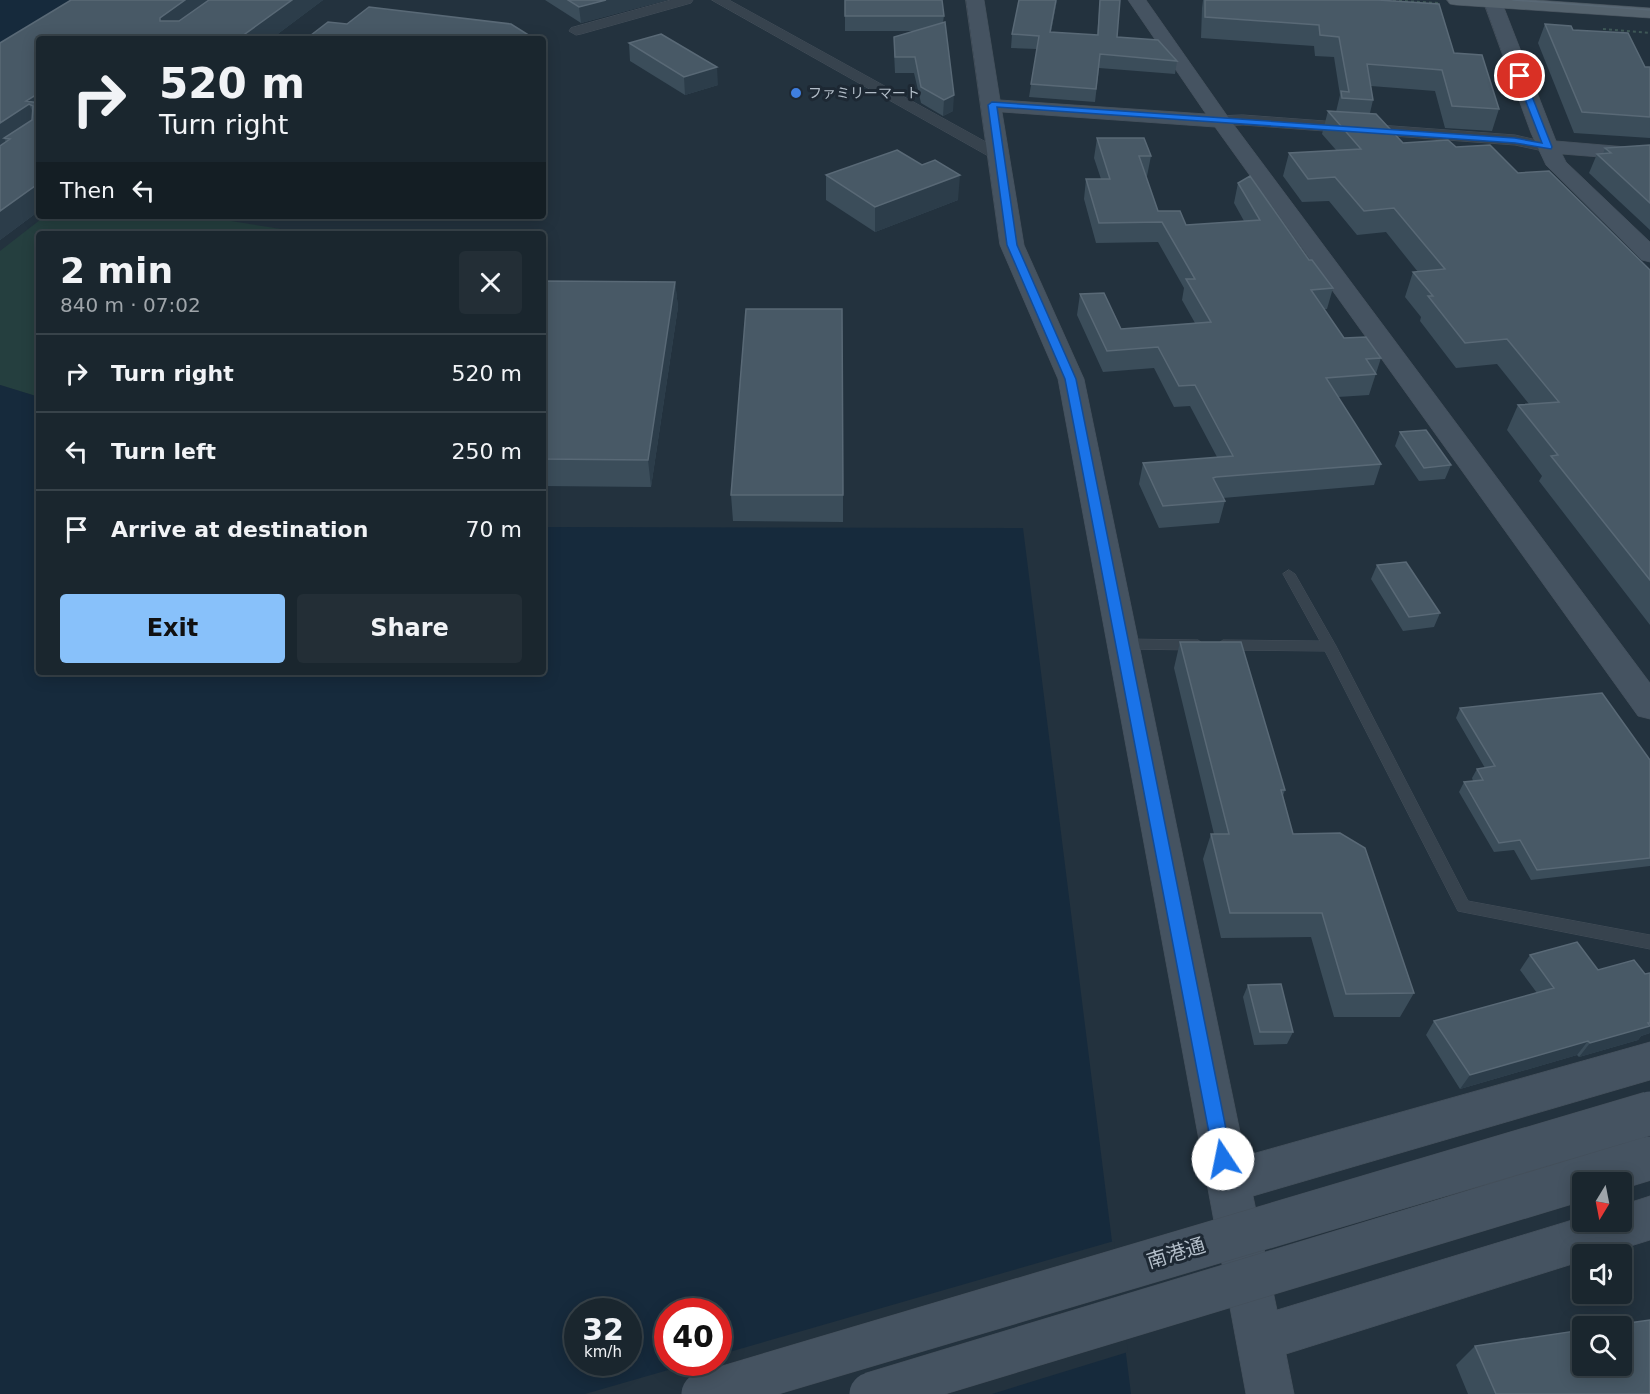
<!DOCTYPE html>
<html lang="en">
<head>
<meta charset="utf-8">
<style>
  :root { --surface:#1a262e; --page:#232e36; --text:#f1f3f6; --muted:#9fa5aa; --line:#38434a; --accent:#88c1fa }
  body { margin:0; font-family:"DejaVu Sans","Noto Sans JP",sans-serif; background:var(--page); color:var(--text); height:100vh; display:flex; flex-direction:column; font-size:22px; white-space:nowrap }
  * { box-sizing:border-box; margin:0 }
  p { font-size:20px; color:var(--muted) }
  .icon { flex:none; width:33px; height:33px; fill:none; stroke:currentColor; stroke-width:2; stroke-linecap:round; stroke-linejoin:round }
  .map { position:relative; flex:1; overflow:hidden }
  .side { position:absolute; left:36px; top:231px; width:510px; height:444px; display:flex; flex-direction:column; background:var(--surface); border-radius:6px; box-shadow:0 3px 15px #0003,0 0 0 2px var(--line) }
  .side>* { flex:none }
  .hud { position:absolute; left:36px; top:36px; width:510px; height:183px; border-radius:6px; box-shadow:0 3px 15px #0003,0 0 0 2px var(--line); background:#1a262e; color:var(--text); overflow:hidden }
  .needle { width:39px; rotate:190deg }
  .controls { position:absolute; left:1572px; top:1172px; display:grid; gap:12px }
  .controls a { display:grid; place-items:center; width:60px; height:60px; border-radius:6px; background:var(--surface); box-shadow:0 3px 15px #0003,0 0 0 2px var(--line); font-size:30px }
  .speed { position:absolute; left:564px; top:1298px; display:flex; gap:12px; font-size:30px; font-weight:700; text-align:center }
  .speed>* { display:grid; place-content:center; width:78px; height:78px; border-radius:50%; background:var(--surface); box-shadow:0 3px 15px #0003,0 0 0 2px var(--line); line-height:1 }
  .speed small { font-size:15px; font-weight:400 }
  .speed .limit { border:9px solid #d22; background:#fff; color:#111 }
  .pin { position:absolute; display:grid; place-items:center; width:51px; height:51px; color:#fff; margin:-26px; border:3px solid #fff; border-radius:50%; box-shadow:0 2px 6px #0007 }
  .me { position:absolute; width:66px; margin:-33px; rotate:349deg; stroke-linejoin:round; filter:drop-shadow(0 0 4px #0008) }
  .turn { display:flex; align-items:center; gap:21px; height:126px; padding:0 24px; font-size:27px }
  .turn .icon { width:78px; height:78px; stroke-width:2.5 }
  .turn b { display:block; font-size:42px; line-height:51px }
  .then { display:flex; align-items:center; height:57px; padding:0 24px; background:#0003; gap:12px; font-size:22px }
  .round { display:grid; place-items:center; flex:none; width:63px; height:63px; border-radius:6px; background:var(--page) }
  .headline { display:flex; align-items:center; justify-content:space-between; height:102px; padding:0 24px }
  h1 { font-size:36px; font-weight:700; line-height:45px }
  .action { display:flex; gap:12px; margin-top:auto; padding:12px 24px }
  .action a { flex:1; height:69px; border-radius:6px; background:var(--accent); color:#111; font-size:24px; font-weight:700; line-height:69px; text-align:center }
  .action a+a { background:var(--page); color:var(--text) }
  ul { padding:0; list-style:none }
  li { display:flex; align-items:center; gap:18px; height:78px; padding:0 24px; border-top:2px solid var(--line) }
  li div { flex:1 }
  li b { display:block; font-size:22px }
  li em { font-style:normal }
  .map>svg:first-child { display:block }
  .green { fill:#253f3f }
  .water { fill:#162a3c; fill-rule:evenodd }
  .pier { fill:#23323e }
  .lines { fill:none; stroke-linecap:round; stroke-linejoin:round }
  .lane-casing { stroke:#444f5a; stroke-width:1 }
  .street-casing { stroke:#444f5a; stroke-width:1 }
  .secondary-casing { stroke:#444f5a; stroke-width:1 }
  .primary-casing { stroke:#444f5a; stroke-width:1 }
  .path { stroke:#3e5756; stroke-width:2; stroke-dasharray:3 3; stroke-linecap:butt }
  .lane { fill:#37434e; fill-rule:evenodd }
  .street { fill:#37434e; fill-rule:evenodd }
  .secondary { fill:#455361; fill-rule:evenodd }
  .primary { fill:#55636e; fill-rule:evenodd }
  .tram { stroke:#596875; stroke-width:1.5 }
  .secondary-bridge-casing { stroke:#444f5a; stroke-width:44; stroke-linecap:butt }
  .secondary-bridge { stroke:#455361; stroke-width:43 }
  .wall { fill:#3b4d5a }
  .shaded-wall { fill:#2c3d4a }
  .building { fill:#485966; stroke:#596976; stroke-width:1.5 }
  .route { fill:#1a73e8; stroke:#114b97; stroke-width:1.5 }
  .shop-dot { fill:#3f7fe0; stroke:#1d2833; stroke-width:2 }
  .labels { text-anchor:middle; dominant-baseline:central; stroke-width:6; stroke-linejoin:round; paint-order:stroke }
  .far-poi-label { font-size:14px; fill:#b3bec9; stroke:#1d2833; text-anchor:start }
  .near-street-label { font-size:20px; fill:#b3bec9; stroke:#1d2833 }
</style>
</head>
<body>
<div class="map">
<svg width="1650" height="1394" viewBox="0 0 1650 1394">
  <rect width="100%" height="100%" fill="#23323e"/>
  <path class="green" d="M45,216H200L312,234H39V397L0,385V251Z"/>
  <path class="water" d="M0,0H101L0,63Z
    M0,385L39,397V672H543V527L1023,528L1131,1394H0ZM578,1311H628V1362H578ZM668,1311H718V1362H668Z"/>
  <path class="pier" d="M1114,1241L1128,1352L992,1394H585L696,1362H718L719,1355Z"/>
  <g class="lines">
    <g class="lane-casing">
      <path id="lane" d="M1289,570L1295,574L1336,646L1468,901L1650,935V949L1458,911L1325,651L1223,650L1216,645L1223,640L1320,641L1283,574Z
        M1122,639L1198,640L1205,645L1198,650L1122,649L1115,644Z"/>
    </g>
    <g class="street-casing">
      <path id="street" d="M671,0H693L691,3L581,34L576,35L569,31L571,28Z
        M712,0H729L1004,152L1006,155L998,160L992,158Z
        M1243,115L1515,135L1554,144L1556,147L1548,152L1515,145L1243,125L1221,126L1213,121L1221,116Z"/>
    </g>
    <g class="secondary-casing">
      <path id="secondary" d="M966,0H984L1000,100L1206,114L1128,0H1146L1228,117L1650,683V719L1638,716L1215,127L1002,112L1024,245L1084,379L1245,1156L1650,1042V1080L1253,1196L1277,1310L1582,1217V1221H1622V1205L1650,1196V1240L1605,1254H1582V1261L1286,1354L1294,1394H1246L1058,379L1000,245Z
        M1483,0H1501L1556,141L1650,149V161L1562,154L1566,162L1650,242V262L1642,260L1546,165L1531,133Z"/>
    </g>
    <g class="primary-casing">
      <path id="primary" d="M1447,0H1536L1650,8V18L1456,5L1450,4Z"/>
    </g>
    <path class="path" d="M1387,0L1438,3
      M1603,29L1650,33"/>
    <use href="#lane" class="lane"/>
    <use href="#street" class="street"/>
    <use href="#secondary" class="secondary"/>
    <use href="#primary" class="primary"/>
    <path class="tram" d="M1513,0L1650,10"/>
    <g class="secondary-bridge-casing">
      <path id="secondary-bridge" d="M703,1394L1650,1113
        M871,1394L1650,1158"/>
    </g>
    <use href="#secondary-bridge" class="secondary-bridge"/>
  </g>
  <path class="wall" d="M71,0H323L271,39H39V211L0,240V43Z
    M545,0H667L581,23Z
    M845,0L944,16L943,22L953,111L943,116L921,103L914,73H895L894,52V37L914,31H845Z
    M1019,0H1057L1051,32L1097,35L1100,0H1120L1117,37L1177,61L1175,74L1099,68L1095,102L1029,97L1037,49L1011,48L1012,34Z
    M1203,0H1378L1454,53L1499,109L1492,131L1445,128L1435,91L1371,86L1373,100L1370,113L1403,143L1456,147L1518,173L1650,270V625L1539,481L1542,476L1507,430L1518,405L1529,404L1497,364L1456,368L1420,321L1421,317L1405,297L1413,272H1418L1386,232L1357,235L1329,201L1302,202L1283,176L1289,153L1336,150L1322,134L1328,111L1336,112L1340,95L1334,57L1315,56L1314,46L1201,38L1202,8Z
    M1545,24L1573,30L1645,67H1650V138L1574,133L1538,43Z
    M629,43L718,85L685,95L630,61Z
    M1097,138L1151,156L1147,176H1146L1158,211L1186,225L1244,221L1234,203L1238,183L1309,260L1333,288L1327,309H1324L1344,338L1381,358L1369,395L1338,397L1381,464L1374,485L1223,498L1225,501L1219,523L1159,528L1139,484L1143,463L1217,457L1190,406L1174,407L1154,368L1103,372L1077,315L1080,294L1121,329L1195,323L1182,300L1184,288L1158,242L1096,243L1084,199L1086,179H1101L1094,158Z
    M1650,145V230L1589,173L1597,154H1603L1605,148Z
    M826,175L958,200L875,232L826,200Z
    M543,281L675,282L678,307L651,487L543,486Z
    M1400,432L1451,465L1445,479L1419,481L1395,446Z
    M731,495H843V522L733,521Z
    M1377,565L1440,613L1434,627L1403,631L1371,579Z
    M1180,642L1285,790L1283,796L1293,834L1414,993L1400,1017H1334L1311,937L1221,938L1203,859L1211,834H1214L1174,668Z
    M1460,708L1650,760V866L1531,880L1514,850L1494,852L1459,792L1464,782L1473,781L1472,778L1477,769L1485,768L1456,718Z
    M1530,955L1598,970L1645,974L1650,973V1033L1641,1036L1638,1040L1579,1057L1577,1055L1460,1089L1426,1035L1434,1021L1537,993L1520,970Z
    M1248,985L1293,1032L1287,1044L1254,1045L1243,997Z
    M1475,1346L1650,1394H1468L1456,1365Z"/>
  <path class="shaded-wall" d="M185,0H218L167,37L160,21V18Z
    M292,0H323L271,39H238Z
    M606,0H667L581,23L579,7Z
    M1056,0H1057L1048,45L1050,32Z
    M717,67L718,85L685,95L684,77Z
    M39,93V119L33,106L29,104L38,125L10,139L4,138L7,145L0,149V123L26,101Z
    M954,95L953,111L943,116L944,100Z
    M960,175L958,200L875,232V207Z
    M39,183V211L0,240V211Z
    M675,282L678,307L651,487L648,460Z
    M1650,1023V1033L1641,1036L1638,1040L1579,1057L1590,1043Z
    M1588,1041L1577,1055L1460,1089L1470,1075Z"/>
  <path class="building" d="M71,0H185L160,18V21H179L209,0H292L238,39H39V93L26,101L39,103V183L0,211V146L10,139L4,138L32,120L33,106L29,104L0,123V43Z
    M568,0H606L579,7Z
    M845,0H942L944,16H845Z
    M1019,0H1056L1050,32L1098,35L1100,0H1120L1117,37L1158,40L1177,61L1100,54L1096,89L1031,84L1039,36L1012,34Z
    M1205,0H1378L1439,4L1454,53L1482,55L1499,109L1452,106L1442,70L1367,64L1373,100L1342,98L1341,91L1349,92L1339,37L1320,35L1319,25L1205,17Z
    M369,7L511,24L530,36L527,39H306L328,22L347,24Z
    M945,22L954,95L944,100L921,87L915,57H895L894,37Z
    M1545,24L1571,26L1573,30L1628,33L1645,67H1650V117L1582,112Z
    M661,34L717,67L684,77L629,43Z
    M1328,111L1376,114L1403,143L1448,140L1456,147L1490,145L1518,173L1549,171L1650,270V580L1551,456L1558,455L1518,405L1559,402L1507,339L1465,343L1428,296H1433L1413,272L1445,269L1394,208L1364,211L1335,177L1308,179L1289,153L1361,149Z
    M1097,138H1144L1151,156H1139L1158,211H1180L1186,225L1260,220L1238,183L1250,176L1309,260H1312L1333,288L1311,290L1344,338L1366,337L1381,358L1366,359L1376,374L1326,378L1381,464L1216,477L1213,478L1225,501L1163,506L1143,463L1233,456L1195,385L1179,386L1158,347L1107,351L1080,294L1104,293L1121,329L1211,322L1186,279H1195L1162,222L1099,223L1086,179H1110Z
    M1650,145V203L1597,154L1611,153L1605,148Z
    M897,150L922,165L935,160L960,175L875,207L826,175Z
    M543,281L675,282L648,460L543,459Z
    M746,309H842L843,495H731Z
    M1426,430L1451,465L1424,468L1400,432Z
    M1406,562L1440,613L1409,617L1377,565Z
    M1180,642H1241L1285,790H1281L1293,834L1340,833L1365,848L1414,993L1346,994L1322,913H1230L1211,834H1229Z
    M1602,693L1650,760V858L1537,870L1520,840L1499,843L1464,782L1483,780L1477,769L1495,766L1460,708Z
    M1577,942L1598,970L1634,960L1645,974L1650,973V1023H1648L1650,1026L1590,1043L1588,1041L1470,1075L1434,1021L1554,988L1530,955Z
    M1281,984L1293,1032H1260L1248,985Z
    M1650,1320V1394H1496L1475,1346L1582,1330V1365H1622V1326H1607Z"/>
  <path class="route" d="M1520,73L1524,76L1552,147L1551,149L1515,143L997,107L1017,245L1076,379L1232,1159L1230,1165L1223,1167L1217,1165L1214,1159L1065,379L1007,245L988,105L992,102L1515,138L1542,143L1516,76Z"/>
  <circle class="shop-dot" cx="796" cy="93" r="6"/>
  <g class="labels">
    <g class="far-poi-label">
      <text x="808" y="93">ファミリーマート</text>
    </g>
    <g class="near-street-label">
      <text transform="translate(1176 1253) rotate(-17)">南港通</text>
    </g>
  </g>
</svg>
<div class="controls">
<a><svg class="needle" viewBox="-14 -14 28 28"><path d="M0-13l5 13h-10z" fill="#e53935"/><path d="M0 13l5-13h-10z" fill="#9fa5aa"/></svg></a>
<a><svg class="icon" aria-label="sound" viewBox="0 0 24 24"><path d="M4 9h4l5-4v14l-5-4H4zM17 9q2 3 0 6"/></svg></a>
<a><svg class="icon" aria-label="search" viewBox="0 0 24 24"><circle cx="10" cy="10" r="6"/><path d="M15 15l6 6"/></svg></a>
</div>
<div class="speed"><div>32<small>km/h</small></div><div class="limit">40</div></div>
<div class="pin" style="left:1520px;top:76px;background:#d93025"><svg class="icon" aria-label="arrive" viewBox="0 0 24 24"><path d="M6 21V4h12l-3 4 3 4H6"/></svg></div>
<svg class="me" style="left:1223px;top:1159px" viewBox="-20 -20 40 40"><circle r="19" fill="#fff"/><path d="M0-13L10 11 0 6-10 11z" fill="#1a73e8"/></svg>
<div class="hud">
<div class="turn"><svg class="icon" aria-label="right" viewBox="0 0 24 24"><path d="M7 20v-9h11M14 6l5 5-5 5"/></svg><div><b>520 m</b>Turn right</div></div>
<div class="then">Then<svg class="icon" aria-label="left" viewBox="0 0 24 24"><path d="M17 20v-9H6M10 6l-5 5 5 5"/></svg></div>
</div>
<section class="side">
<div class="headline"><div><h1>2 min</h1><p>840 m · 07:02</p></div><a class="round"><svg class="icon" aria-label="close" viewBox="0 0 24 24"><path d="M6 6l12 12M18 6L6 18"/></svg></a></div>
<ul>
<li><svg class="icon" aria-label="right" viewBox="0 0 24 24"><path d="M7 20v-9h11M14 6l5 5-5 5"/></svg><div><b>Turn right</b></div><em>520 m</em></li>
<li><svg class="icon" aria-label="left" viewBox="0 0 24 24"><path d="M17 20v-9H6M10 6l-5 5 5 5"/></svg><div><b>Turn left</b></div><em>250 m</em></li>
<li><svg class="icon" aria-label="arrive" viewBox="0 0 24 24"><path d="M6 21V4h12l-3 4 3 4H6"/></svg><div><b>Arrive at destination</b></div><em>70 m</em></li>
</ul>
<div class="action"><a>Exit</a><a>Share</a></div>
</section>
</div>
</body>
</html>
